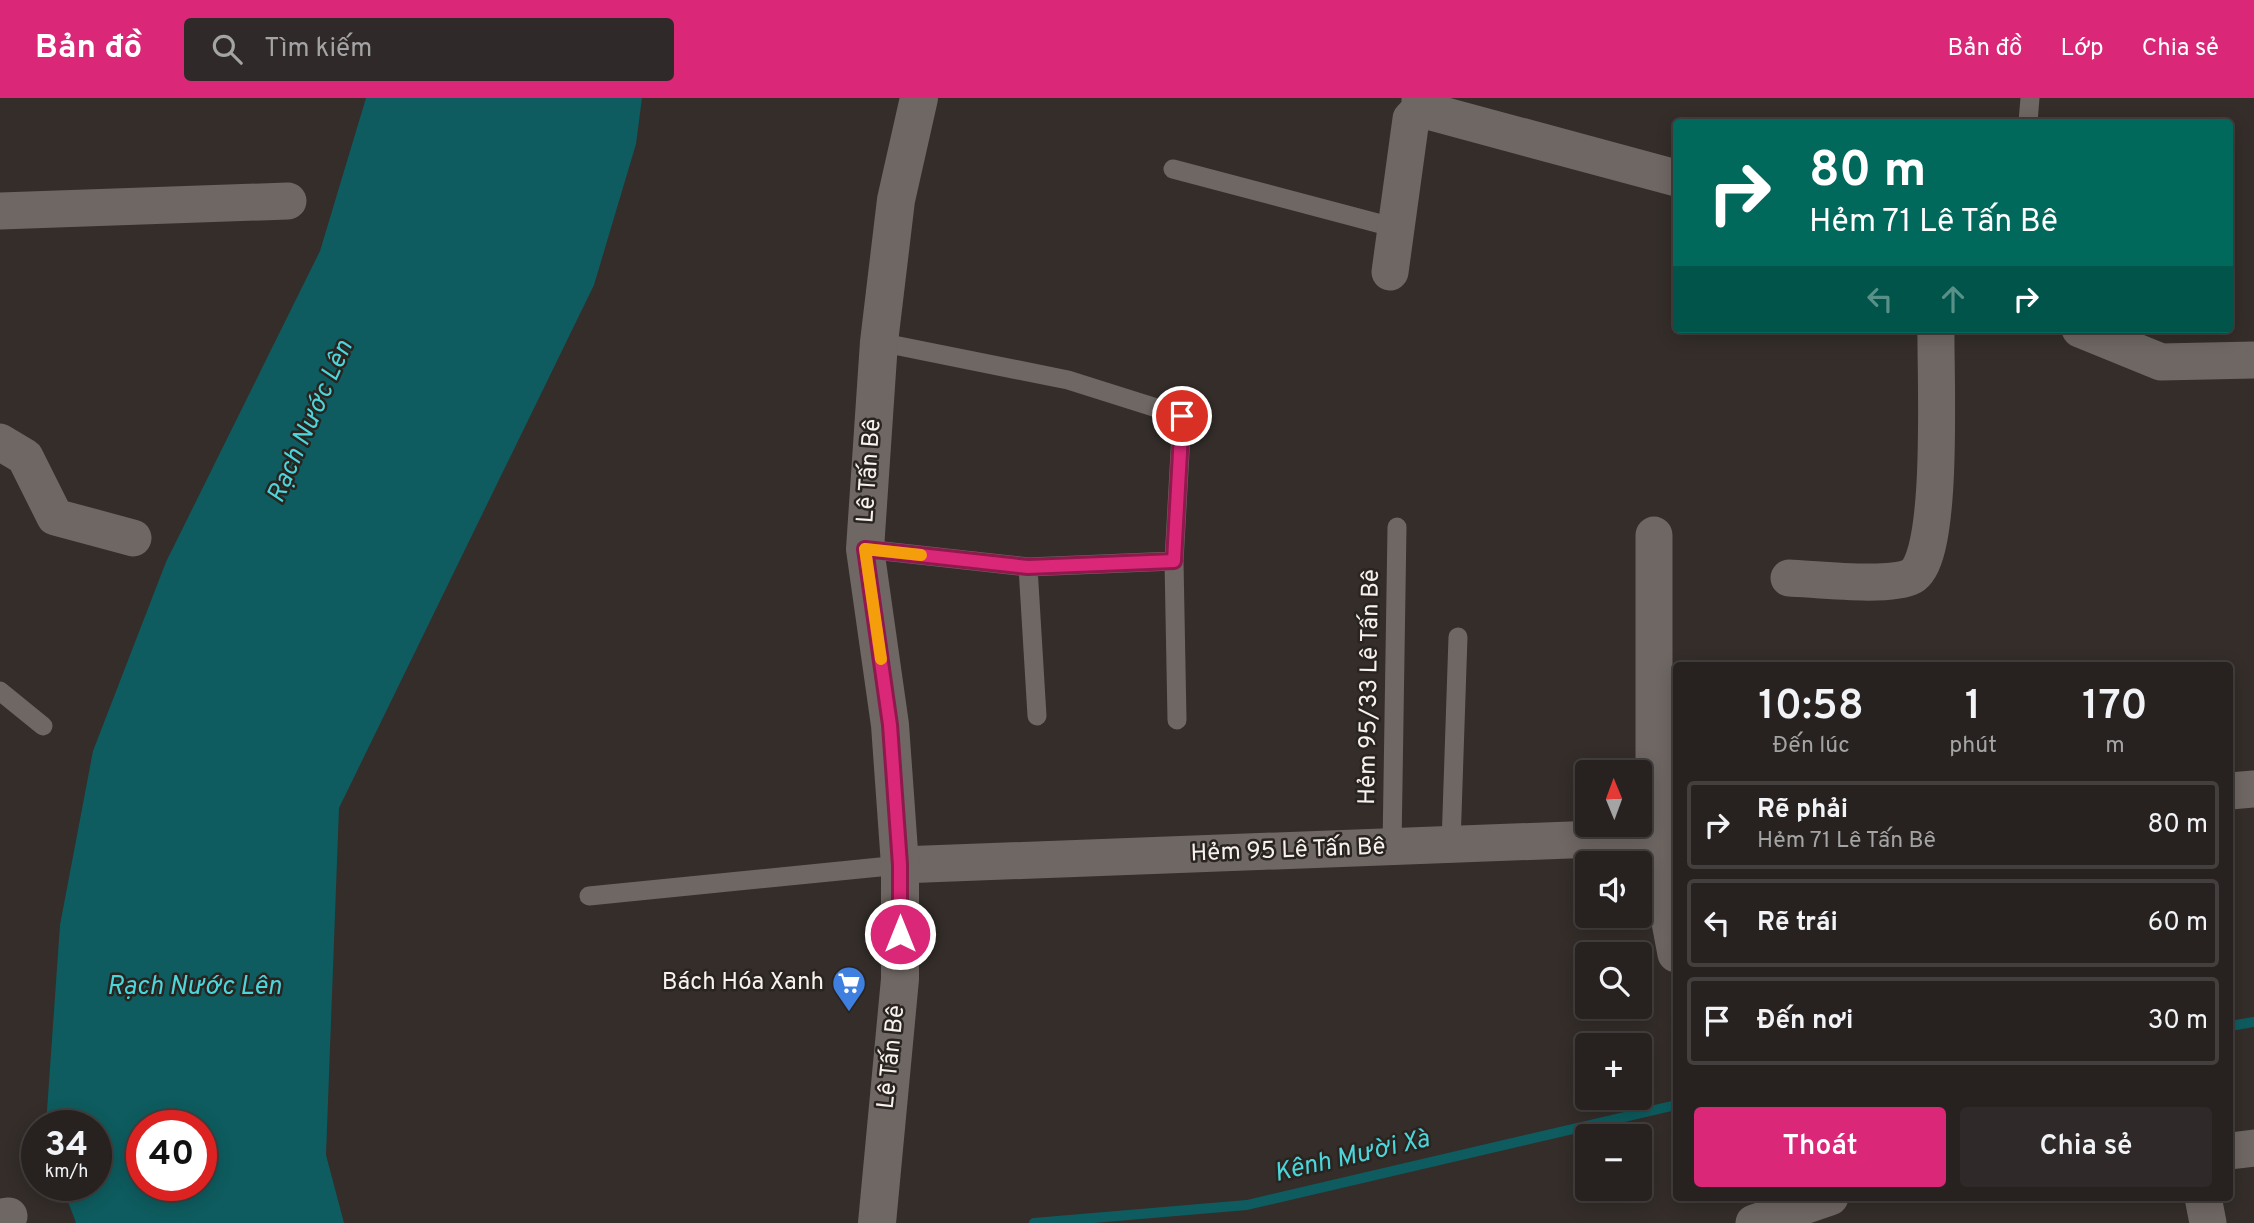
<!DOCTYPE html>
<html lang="vi">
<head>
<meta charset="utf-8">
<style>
  :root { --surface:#272220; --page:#2f2a29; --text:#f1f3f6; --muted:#a4a4a5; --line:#433f3e; --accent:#db2777 }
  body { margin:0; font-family:Overpass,sans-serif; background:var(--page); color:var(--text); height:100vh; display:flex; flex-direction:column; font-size:26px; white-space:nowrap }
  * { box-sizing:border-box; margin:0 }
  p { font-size:23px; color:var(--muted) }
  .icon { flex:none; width:38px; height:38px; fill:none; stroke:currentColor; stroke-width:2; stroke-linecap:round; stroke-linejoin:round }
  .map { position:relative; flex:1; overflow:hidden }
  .panel { position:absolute; left:1673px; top:564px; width:560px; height:539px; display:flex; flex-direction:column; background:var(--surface); border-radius:7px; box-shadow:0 4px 18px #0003,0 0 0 2px var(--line) }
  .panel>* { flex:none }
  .top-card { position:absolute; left:1673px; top:21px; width:560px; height:214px; border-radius:7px; box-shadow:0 4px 18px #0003,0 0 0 2px var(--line); background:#00695c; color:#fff; overflow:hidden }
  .needle { width:46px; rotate:359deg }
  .controls { position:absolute; left:1575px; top:662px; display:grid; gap:14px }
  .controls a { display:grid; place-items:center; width:77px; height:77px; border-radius:7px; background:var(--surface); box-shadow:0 4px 18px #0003,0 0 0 2px var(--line); font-size:35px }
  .speed { position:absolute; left:21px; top:1012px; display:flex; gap:14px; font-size:35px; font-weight:700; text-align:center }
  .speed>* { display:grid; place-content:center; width:91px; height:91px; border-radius:50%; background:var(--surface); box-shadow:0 4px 18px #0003,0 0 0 2px var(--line); line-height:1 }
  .speed small { font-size:18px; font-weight:400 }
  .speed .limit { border:10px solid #d22; background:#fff; color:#111 }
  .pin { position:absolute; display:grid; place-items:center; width:60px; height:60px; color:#fff; margin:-30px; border:4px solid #fff; border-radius:50%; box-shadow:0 2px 7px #0007 }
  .me { position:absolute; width:77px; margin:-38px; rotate:0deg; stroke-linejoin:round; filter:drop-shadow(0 0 5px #0008) }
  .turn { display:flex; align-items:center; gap:24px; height:147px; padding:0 21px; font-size:32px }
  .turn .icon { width:91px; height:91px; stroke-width:2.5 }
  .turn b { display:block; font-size:49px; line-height:60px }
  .lanes { display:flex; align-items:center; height:66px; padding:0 21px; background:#0003; justify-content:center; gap:35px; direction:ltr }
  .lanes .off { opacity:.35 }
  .eta { display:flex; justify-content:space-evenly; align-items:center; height:119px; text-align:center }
  .eta b { font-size:42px; font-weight:600; line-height:49px }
  .button { display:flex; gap:14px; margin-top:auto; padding:14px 21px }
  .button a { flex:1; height:80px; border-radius:7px; background:var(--accent); color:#fff; font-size:28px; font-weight:600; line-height:80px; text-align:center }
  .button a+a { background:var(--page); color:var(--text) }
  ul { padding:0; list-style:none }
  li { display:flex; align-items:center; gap:21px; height:88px; margin:0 14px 10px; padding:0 7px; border:4px solid var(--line); border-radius:7px }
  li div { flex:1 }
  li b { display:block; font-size:26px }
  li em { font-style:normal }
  header { display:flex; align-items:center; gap:42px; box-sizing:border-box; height:98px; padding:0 35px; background:var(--accent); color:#fff }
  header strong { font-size:33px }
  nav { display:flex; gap:38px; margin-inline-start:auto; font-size:24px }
  .search { width:490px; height:63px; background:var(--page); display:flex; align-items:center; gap:18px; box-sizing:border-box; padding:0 24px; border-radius:7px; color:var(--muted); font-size:26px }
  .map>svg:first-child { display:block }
  .water { fill:#0e5c5f; fill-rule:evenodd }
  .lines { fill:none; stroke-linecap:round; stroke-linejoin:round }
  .stream { stroke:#0e5c5f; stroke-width:10 }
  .lane { stroke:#6f6763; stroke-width:19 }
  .street { stroke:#6f6763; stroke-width:37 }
  .secondary { stroke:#6f6763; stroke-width:38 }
  .route-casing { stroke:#8e194d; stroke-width:18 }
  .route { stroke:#db2777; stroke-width:12 }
  .slow { stroke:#f59e0b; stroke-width:12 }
  .labels { text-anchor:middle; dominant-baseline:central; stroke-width:5; stroke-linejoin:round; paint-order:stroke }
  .street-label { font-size:24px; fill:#f7f2f0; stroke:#2a2420 }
  .poi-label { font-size:24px; fill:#f7f2f0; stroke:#2a2420; text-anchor:end }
  .water-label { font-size:26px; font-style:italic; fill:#4bd6db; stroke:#2a2420 }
</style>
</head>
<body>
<header>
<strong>Bản đồ</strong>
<div class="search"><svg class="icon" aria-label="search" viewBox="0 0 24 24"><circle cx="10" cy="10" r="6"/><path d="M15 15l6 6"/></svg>Tìm kiếm</div>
<nav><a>Bản đồ</a><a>Lớp</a><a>Chia sẻ</a></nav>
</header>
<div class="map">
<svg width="2254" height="1125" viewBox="0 0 2254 1125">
  <rect width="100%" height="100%" fill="#342d2a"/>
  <path class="water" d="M366,0H642L636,46L594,187L339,710L326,1057L344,1125H76L62,1087H96V1027H46L60,827L93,653L166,464L320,153ZM201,1027V1087H142V1027Z"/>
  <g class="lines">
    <path class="stream" d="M2230,928L2254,924
      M1034,1125L1247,1107L1676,1007"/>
    <path class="lane" d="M2028,24L2030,0
      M1173,71L1396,130
      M879,244L1068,282L1182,318L1174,463L1177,622
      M865,451L1028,469L1174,463
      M1028,469L1037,618
      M0,593L43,628
      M1451,746L1458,539
      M1392,749L1397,429
      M589,798L900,767"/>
    <path class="street" d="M1420,11L1676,80
      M0,113L288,103
      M1390,174L1411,21L1420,11V0
      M2080,231L2161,264L2254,262
      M0,344L25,359L55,419L133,440
      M1654,437V739L1676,856
      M1789,480C1816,481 1890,490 1912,478C1945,460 1935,271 1936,231
      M2230,693L2254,691
      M900,767L1676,738
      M2230,1053L2254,1050
      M2203,1099L2208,1125
      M0,1119L9,1118
      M1754,1125L1830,1099"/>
    <path class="secondary" d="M877,1125L900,881V767L890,627L865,451L879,244L896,102L919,0"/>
  </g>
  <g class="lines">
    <g class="route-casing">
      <path id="route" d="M900,836V767L890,627L865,451L1028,469L1174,463L1182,318"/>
    </g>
    <use href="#route" class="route"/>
    <path class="slow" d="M881,561L865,451L921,457"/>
  </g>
  <defs>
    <g id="supermarket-pin" transform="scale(1.75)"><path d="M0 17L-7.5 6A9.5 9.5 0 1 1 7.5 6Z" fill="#3f7fe0" stroke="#2a2420"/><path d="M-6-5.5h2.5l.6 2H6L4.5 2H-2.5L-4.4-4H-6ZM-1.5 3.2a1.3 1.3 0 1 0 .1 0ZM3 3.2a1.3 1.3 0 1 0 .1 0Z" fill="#fff"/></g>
  </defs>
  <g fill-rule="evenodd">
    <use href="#supermarket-pin" x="849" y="885"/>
  </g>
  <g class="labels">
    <g class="street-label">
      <text transform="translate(870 373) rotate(-86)">Lê Tấn Bê</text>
      <text transform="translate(1370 589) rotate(-89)">Hẻm 95/33 Lê Tấn Bê</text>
      <text transform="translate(1288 753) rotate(-2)">Hẻm 95 Lê Tấn Bê</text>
      <text transform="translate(892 959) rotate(-84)">Lê Tấn Bê</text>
    </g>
    <g class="poi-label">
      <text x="824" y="885">Bách Hóa Xanh</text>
    </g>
    <g class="water-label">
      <text transform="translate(311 324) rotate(-66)">Rạch Nước Lên</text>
      <text x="194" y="889">Rạch Nước Lên</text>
      <text transform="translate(1352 1059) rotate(-13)">Kênh Mười Xà</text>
    </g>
  </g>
</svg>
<div class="controls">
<a><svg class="needle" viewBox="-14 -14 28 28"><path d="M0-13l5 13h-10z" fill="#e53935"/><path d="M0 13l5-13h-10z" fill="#a4a4a5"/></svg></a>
<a><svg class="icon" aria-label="sound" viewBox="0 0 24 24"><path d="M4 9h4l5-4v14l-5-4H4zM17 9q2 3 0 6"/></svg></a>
<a><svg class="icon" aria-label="search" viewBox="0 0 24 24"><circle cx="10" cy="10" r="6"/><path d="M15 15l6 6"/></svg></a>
<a>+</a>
<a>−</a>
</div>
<div class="speed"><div>34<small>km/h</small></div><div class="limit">40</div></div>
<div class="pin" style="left:1182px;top:318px;background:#d93025"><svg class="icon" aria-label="arrive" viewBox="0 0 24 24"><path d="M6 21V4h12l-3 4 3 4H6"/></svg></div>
<svg class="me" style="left:900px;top:836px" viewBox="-20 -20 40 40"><circle r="17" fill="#db2777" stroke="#fff" stroke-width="3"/><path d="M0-11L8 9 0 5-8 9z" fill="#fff"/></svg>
<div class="top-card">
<div class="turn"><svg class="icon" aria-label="right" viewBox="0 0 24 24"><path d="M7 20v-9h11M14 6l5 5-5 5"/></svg><div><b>80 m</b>Hẻm 71 Lê Tấn Bê</div></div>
<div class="lanes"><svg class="icon off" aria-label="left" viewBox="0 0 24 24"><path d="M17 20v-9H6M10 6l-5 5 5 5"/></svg><svg class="icon off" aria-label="ahead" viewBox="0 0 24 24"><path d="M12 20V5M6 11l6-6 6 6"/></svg><svg class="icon" aria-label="right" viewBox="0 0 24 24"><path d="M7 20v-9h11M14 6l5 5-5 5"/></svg></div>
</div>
<section class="panel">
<div class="eta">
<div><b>10:58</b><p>Đến lúc</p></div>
<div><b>1</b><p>phút</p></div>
<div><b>170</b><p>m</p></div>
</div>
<ul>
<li><svg class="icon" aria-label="right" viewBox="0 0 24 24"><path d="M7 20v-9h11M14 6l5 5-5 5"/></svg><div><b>Rẽ phải</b><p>Hẻm 71 Lê Tấn Bê</p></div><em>80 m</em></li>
<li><svg class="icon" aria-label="left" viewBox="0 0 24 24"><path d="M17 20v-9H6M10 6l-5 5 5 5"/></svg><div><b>Rẽ trái</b></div><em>60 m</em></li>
<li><svg class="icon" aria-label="arrive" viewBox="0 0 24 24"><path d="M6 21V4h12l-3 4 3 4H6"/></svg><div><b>Đến nơi</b></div><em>30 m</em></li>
</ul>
<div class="button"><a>Thoát</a><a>Chia sẻ</a></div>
</section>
</div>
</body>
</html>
